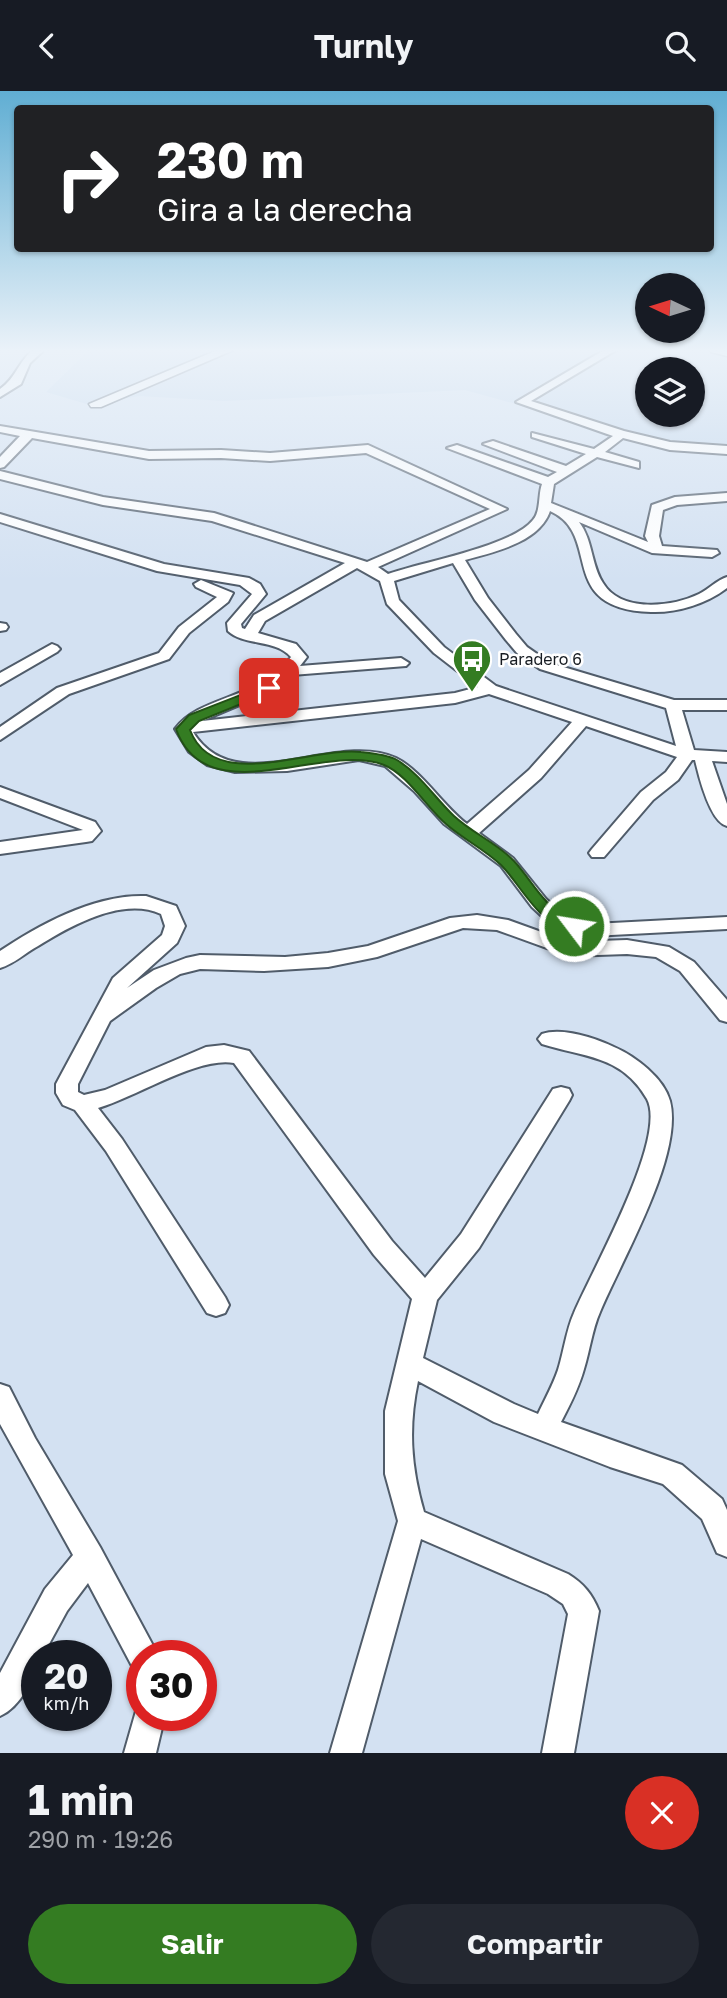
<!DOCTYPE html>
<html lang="es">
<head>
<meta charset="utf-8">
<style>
  :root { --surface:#171b24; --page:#242831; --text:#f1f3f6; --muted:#9ea1a6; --accent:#347c22 }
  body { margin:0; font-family:"Golos Text",sans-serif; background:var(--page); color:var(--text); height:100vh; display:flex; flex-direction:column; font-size:26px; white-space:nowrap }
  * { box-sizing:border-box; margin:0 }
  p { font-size:23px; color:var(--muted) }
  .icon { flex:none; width:38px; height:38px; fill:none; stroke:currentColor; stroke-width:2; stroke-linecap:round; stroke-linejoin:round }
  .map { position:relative; height:1662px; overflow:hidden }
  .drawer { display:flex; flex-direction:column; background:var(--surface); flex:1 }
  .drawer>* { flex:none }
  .top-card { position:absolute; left:14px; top:14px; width:700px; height:147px; border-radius:7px; box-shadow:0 2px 5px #0004; background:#202124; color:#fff; overflow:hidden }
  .needle { width:46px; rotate:274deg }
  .fabs { position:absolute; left:635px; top:182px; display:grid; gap:14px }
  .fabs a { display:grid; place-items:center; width:70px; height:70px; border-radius:50%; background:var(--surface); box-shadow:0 2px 5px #0004; font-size:35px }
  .speed { position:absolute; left:21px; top:1549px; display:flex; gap:14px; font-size:35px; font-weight:700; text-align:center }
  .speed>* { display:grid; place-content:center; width:91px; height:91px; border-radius:50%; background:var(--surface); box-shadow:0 2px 5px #0004; line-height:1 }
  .speed small { font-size:18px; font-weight:400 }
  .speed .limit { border:10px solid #d22; background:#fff; color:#111 }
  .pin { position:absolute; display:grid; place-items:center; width:60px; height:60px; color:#fff; margin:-30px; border-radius:14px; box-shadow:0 4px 10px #0006 }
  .me { position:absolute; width:77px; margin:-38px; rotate:301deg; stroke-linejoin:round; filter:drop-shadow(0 0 5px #0008) }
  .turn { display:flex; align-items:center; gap:24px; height:147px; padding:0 28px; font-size:32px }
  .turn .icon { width:91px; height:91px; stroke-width:2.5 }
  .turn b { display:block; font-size:49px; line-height:60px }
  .round { display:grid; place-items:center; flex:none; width:74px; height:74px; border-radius:37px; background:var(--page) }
  .head { display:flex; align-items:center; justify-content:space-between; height:119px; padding:0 28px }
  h1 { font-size:42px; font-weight:700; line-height:52px }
  .button { display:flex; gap:14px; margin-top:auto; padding:14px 28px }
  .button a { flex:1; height:80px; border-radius:42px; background:var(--accent); color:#fff; font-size:28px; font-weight:700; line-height:80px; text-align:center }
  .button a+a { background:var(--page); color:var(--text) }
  header { display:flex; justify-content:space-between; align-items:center; height:91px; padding:0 28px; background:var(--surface); font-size:32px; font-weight:700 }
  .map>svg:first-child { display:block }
  .built { fill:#c3d7ed; fill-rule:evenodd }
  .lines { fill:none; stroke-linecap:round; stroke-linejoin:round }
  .minor-casing { stroke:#505c6a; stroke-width:4 }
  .tertiary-casing { stroke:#505c6a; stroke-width:3 }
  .minor { fill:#fff; fill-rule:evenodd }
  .tertiary { fill:#fff; fill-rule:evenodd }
  .route { fill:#347c22; stroke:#225116; stroke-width:2 }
  .labels { text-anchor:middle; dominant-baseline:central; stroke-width:5; stroke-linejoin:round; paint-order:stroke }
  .far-poi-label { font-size:16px; fill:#171c22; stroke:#fff; text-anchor:start }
</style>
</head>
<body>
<header><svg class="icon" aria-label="back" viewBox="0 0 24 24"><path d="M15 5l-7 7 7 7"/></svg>Turnly<svg class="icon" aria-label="search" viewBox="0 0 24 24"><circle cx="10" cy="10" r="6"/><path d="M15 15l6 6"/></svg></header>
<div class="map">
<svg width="727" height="1662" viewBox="0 0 727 1662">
  <rect width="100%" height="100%" fill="#d3e1f2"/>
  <path class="built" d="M90,258H727V360L683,359L465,299L224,310L139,305L90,314L46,301ZM648,278H693V324H648Z"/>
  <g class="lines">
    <g class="minor-casing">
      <path id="minor" d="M34,258H45L30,272L21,293L0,306V298C17,286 17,272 34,258Z
        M606,258H618L531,310L624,340L670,351L727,355V363L670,359L623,347L605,361L639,371V377L597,366L554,393L551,412L648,451L645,445L652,414L675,406L727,402V410L677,414L663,419L659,445L662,455L717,459L719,462L712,466L652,462L579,431C593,449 591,474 603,492C621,522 672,516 699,503C709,498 717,489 727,486V497C706,513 677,522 651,521C554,518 604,444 550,420C539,452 493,461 465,469L488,507L516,543L527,556L550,572L674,609H727V619H682L694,659L727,661V671L712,670L727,713V735C710,731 699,686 695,669H692L678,689L653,709L604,766H592L589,762L592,758L641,701L666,681L677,666L586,635L541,687L479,742L513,767L546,808L560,821L593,833L727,826V838L592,845L546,829L532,816L501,775L444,733L414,700L385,675L359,669L287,680L235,681L207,674L189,661L175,638C200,604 259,609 291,566C276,548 244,555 228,540L227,532L252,503L240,494L157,480L0,431V423L164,473L249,487L260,493L266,503L241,533L242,537L245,538L254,524L345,472L212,430L103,414L0,388V380L103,406L214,422L367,471L490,418L366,362L270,370L221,367L149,368L32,347L4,376L0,377V366L20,345L0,341V335L149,360L221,359L270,362L368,354L507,418L378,476L388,483C422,471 513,455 533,429C541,420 538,404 542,393L447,357L457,354L548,386L557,381L483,353L493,350L566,375L586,363L532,346V342L594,358L613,345L516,311ZM453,472L475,509L506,549L517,562L540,578L666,617L676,655L496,595L444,556L399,509L394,490ZM357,477L380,490L387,513L434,562L478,596L455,602L202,630L268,602L292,584L406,575L409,572L401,567L300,575L307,566L296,553L258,542L265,530ZM489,603L572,631L529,679L467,733C444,716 421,679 396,667C335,639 236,711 193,641L455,612Z
        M201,489L233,502L228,511L189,542L169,568L69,603L0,649V636L57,597L159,562L179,536L217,506L196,496L194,493Z
        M0,532L6,533L8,536L6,539L0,540Z
        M52,553L57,555L60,558L57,561L0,594V582Z
        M0,696L95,731L101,740L92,750L86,751L0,763V751L83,739L0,707Z
        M146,805L176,815L185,835L177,852L127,897L154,879L186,867L200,864L285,866L328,862L368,855L450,827L477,824L508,829L569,851L627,849L669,856L694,871L727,909V931L720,929L680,880L656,866L627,863L569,865L497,839L463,837L377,866L328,876L264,880L200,878L180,883L156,897L110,930L78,993V1001L84,1004L105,999L206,956L224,954L249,960L392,1150L425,1187L461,1143L553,998L561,996L569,998L572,1004L569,1010L479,1157L437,1209L423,1267L514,1313L538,1323C545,1308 553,1294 558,1279C564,1260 566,1240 574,1222C591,1181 668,1047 647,1008C622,964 583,966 542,953L538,948L542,943C562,936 595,947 614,956C635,965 664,987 670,1010C684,1064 621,1170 600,1221C592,1239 590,1259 584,1278C579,1296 570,1314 561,1331L682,1374L722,1408L727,1419V1466L717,1462L702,1428L663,1393L610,1376L494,1331L418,1290C408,1337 411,1376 424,1421L568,1483C584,1493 592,1503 599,1520L574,1662H542L568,1523L563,1513L548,1503L421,1448L362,1662H330L398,1430L385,1383V1320L412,1208L374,1164L234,972C199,965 136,1006 98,1017L122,1048L225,1206L229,1214L225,1222L216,1225L207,1222L106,1060L75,1019L63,1014L56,1002V993L113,887L162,844L165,835L161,823C123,805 70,835 38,855C25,862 14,873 0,877V860C40,833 96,803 146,805Z
        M0,1293L9,1296L35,1347L100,1456L158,1564H142V1579L132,1575L88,1492L67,1520L43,1564H37C37,1586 20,1616 0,1625V1582L45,1498L73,1464L0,1333Z
        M142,1611V1624H165L156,1662H124L138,1613Z"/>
    </g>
    <g class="tertiary-casing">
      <path id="tertiary" d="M220,258H236L101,316H91L89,313Z
        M709,258H727V265L711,261Z"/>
    </g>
    <use href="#minor" class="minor"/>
    <use href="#tertiary" class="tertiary"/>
  </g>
  <linearGradient id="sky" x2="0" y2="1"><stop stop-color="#60aed3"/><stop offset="0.53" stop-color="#ebf2f9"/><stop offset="1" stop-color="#ebf2f9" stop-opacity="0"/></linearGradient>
  <rect width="727" height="490" fill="url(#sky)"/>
  <path class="route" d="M269,593L275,597L273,600L199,630L190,639C214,703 312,655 361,661C371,662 388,664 397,669C420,683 435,707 454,725C472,742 497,752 514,770C526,783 535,799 547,811C558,821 575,826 582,835L579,838C546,847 520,792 501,774C484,758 463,748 446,733C427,717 407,683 384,674C325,650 207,724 176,638L189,624Z"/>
  <defs>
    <g id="bus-pin" transform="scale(2.0125)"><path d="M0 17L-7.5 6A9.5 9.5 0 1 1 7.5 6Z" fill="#347c22" stroke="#fff"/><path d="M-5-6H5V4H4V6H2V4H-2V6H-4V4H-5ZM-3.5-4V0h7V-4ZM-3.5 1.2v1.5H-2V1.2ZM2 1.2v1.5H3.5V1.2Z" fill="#fff"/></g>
  </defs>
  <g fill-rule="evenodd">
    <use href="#bus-pin" x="472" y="568"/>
  </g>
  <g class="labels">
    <g class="far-poi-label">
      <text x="499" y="568">Paradero 6</text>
    </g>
  </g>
</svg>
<div class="fabs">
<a><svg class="needle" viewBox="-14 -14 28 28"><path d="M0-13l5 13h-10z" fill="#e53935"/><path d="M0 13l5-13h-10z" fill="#9ea1a6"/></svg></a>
<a><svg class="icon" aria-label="layers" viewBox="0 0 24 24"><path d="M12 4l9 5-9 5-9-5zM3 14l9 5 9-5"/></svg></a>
</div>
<div class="speed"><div>20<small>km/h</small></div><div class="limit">30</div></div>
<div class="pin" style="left:269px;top:597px;background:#d93025"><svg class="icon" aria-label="arrive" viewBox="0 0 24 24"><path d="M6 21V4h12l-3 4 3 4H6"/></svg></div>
<svg class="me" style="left:574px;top:835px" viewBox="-20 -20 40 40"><circle r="17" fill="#347c22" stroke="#fff" stroke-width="3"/><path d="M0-11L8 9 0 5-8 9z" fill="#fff"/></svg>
<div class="top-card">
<div class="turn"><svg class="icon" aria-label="right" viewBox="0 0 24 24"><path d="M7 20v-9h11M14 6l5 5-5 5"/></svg><div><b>230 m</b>Gira a la derecha</div></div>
</div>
</div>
<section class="drawer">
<div class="head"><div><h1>1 min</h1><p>290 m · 19:26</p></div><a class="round" style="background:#d93025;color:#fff"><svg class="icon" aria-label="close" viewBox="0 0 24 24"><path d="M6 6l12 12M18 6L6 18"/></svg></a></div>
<div class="button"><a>Salir</a><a>Compartir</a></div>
</section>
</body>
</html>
